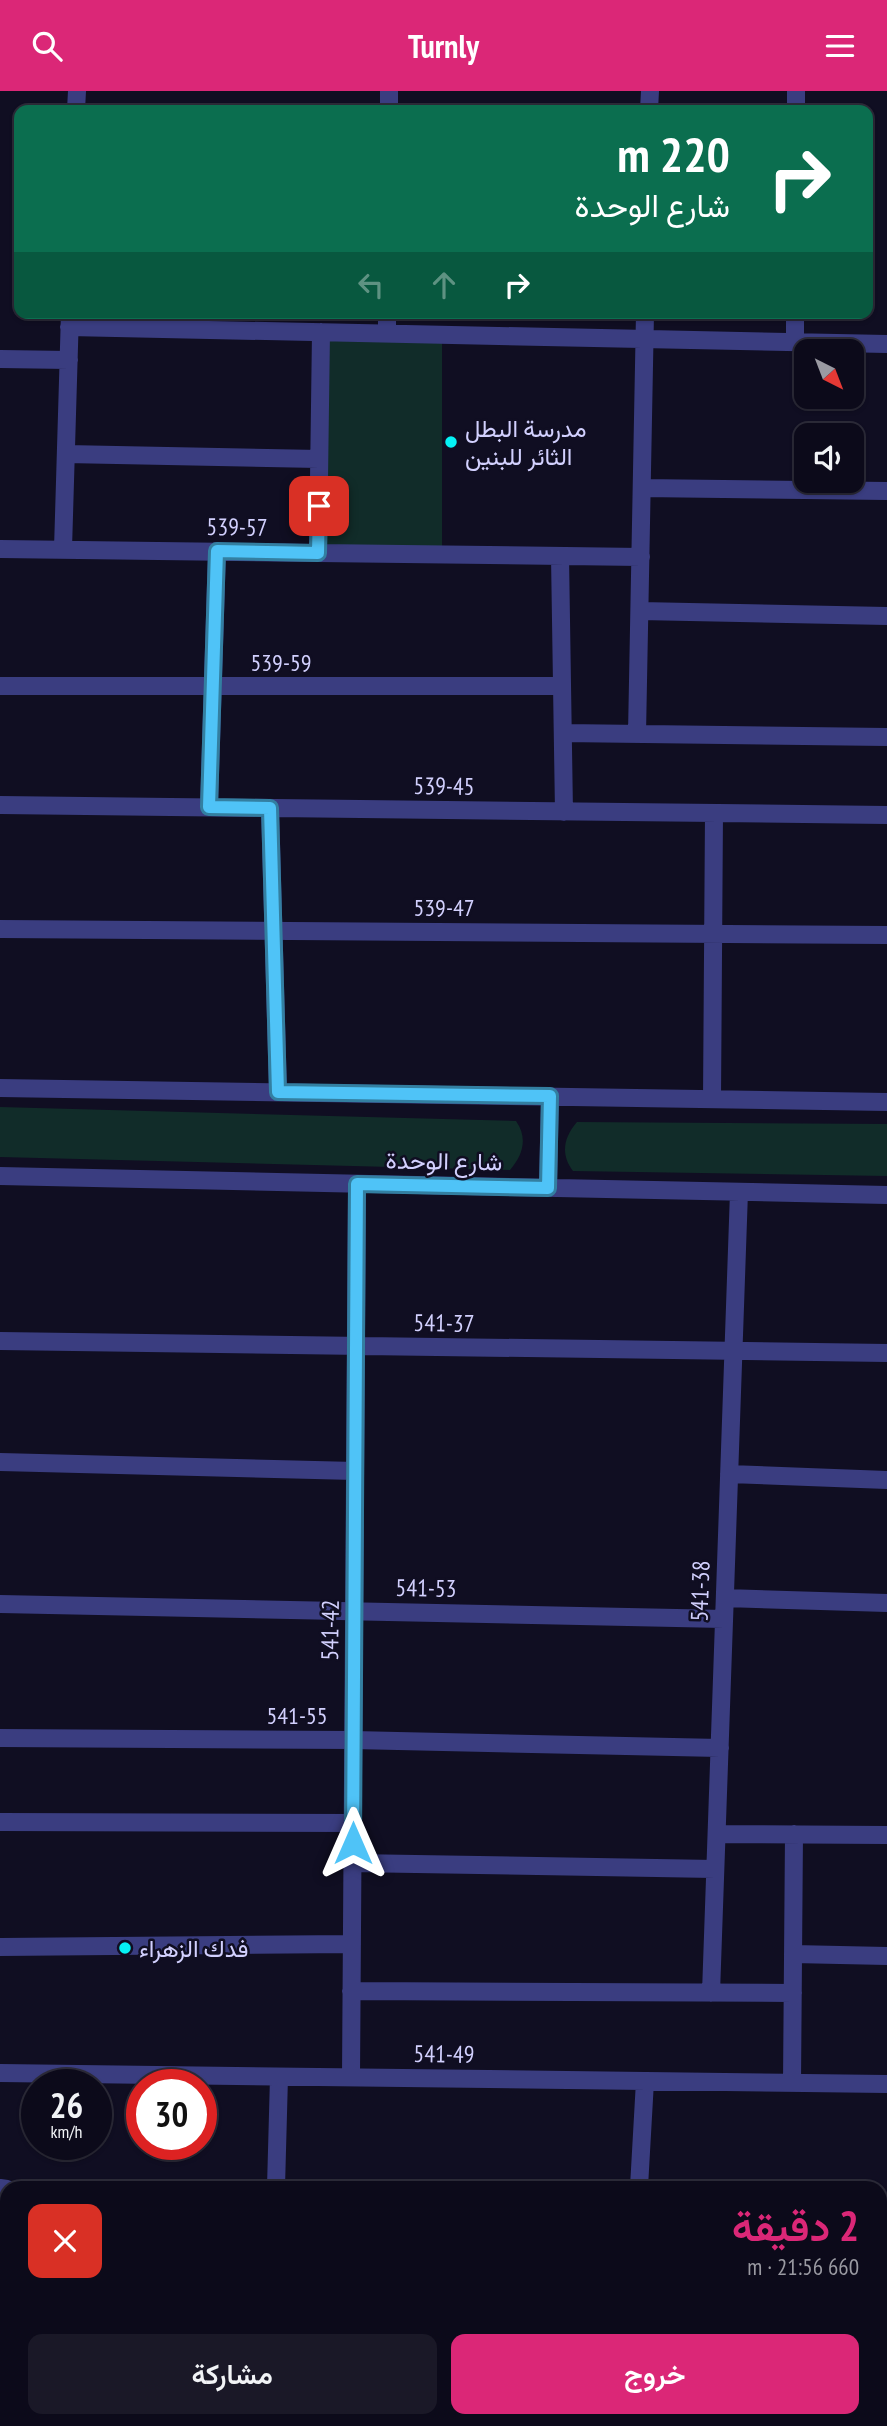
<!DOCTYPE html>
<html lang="ar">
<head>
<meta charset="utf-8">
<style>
  :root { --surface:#0c0a1a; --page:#1a1827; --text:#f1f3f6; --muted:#9a9aa2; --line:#2c2b39; --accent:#db2777 }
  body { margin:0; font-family:"PT Sans Narrow",Vazirmatn,sans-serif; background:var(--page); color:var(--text); direction:rtl; height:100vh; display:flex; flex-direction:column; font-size:26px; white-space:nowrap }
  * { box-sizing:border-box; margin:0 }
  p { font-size:23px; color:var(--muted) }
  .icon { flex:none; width:38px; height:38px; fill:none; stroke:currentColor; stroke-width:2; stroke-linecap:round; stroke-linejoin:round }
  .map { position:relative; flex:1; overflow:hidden; direction:ltr }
  .drawer { position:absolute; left:0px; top:2090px; width:887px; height:247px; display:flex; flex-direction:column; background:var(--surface); border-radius:21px 21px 0 0; box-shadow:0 2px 5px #0004,0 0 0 2px var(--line); direction:rtl }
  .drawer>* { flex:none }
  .banner { position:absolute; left:14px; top:14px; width:859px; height:214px; border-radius:14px; box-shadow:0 2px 5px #0004,0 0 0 2px var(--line); direction:rtl; background:#0b6e4f; color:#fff; overflow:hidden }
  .needle { width:46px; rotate:138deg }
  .fabs { position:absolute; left:794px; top:248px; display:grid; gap:14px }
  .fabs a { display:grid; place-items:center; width:70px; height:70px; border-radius:14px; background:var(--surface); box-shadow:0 2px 5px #0004,0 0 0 2px var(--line); font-size:35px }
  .speed { position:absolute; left:21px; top:1978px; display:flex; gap:14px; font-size:35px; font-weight:700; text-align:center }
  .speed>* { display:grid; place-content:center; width:91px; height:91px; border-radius:50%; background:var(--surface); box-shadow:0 2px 5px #0004,0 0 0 2px var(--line); line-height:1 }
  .speed small { font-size:18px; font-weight:400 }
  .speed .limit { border:10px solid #d22; background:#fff; color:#111 }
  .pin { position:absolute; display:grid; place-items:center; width:60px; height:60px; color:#fff; margin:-30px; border-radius:14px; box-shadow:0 4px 10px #0006 }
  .me { position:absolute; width:77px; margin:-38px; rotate:0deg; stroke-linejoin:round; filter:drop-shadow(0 0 5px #0008) }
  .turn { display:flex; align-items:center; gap:24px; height:147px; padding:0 28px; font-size:32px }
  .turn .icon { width:91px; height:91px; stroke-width:2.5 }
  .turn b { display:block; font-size:49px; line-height:60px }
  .lanes { display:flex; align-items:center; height:66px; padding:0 28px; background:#0003; justify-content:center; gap:35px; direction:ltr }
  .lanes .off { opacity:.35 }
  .round { display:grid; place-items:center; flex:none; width:74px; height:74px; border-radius:14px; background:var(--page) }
  .overview { display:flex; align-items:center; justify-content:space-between; height:119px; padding:0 28px }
  h1 { font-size:42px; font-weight:600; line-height:52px; color:var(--accent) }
  .primary-button { display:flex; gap:14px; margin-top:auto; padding:14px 28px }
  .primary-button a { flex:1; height:80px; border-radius:14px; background:var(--accent); color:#fff; font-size:28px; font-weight:600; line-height:80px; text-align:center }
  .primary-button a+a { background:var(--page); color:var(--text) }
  header { display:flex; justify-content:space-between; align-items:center; height:91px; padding:0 28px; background:var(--accent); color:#fff; font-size:32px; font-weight:600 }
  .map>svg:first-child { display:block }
  .green { fill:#112c29 }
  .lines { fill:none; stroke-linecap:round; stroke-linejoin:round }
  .minor { stroke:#3a3d80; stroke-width:18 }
  .major { stroke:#b15afb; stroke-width:18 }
  .route-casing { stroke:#337fa1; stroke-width:18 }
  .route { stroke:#4fc3f7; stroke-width:12 }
  .poi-dot { fill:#05f2f5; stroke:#100e22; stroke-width:2.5 }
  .labels { text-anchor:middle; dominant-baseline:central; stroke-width:5; stroke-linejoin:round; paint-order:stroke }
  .poi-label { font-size:24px; fill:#d2d0fe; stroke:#100e22; text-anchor:start }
  .street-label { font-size:24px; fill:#d2d0fe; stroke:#100e22 }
</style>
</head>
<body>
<header><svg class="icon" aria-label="menu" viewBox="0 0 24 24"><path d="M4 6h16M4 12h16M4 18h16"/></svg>Turnly<svg class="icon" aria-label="search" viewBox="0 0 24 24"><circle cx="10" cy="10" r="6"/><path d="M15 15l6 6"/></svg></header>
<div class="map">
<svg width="887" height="2335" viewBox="0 0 887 2335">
  <rect width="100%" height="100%" fill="#100e22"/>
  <path class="green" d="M321,241L442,243V467L318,462Z
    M0,1016L516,1030C528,1047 523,1064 510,1079L0,1066Z
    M577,1031L887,1033V1085L573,1080C560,1063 564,1046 577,1031Z"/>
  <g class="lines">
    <path class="minor" d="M76,19L77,0
      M389,19V0
      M649,19L650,0
      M796,19V0
      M69,236L887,253
      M387,242V222
      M795,251V222
      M0,268L69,269
      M66,363L319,368
      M642,397L887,400
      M0,458L641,466
      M63,458L70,222
      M318,462L321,241
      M560,465L564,721
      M640,520L887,525
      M0,595H562
      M563,642L887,646
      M637,643L645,222
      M0,714L887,724
      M209,716L217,460
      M270,717L278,1001
      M0,838L887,844
      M0,997L887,1011
      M712,1008L714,722
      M0,1085L887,1104
      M548,1097L550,1005
      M0,1250L887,1262
      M0,1371L355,1380
      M729,1383L887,1389
      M725,1507L887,1512
      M0,1513L724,1528
      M0,1647L353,1649L720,1657
      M0,1731L353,1732
      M717,1743L887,1744
      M353,1772L715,1778
      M0,1856L352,1853
      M793,1863L887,1865
      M351,1900L793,1902
      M711,1902L739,1101
      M0,1982L887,1993
      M351,1986L357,1093
      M792,1992L794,1743
      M276,2096L279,1986
      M639,2096L645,1990
      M0,2097L7,2098
      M880,2117H887"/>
    <path class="major" d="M0,2283L7,2284
      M880,2283H887
      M599,2335L600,2329"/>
  </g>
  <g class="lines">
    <g class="route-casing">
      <path id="route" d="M319,415L318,462L217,460L209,716L270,717L278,1001L550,1005L548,1097L357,1093L353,1752"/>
    </g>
    <use href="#route" class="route"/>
  </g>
  <g class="poi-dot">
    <circle cx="451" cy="351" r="7"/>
    <circle cx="125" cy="1857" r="7"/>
  </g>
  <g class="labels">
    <g class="poi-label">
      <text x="465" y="337">مدرسة البطل<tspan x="465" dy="28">الثائر للبنين</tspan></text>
      <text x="139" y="1857">فدك الزهراء</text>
    </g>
    <g class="street-label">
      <text transform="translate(237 436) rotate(1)">539-57</text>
      <text x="281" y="571">539-59</text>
      <text transform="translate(444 695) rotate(1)">539-45</text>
      <text x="444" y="816">539-47</text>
      <text transform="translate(444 1070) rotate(1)">شارع الوحدة</text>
      <text transform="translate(444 1232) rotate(1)">541-37</text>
      <text transform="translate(426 1497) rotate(1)">541-53</text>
      <text transform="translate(700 1500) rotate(-88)">541-38</text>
      <text transform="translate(330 1539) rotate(-89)">541-42</text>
      <text x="297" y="1624">541-55</text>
      <text transform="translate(444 1963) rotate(1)">541-49</text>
    </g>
  </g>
</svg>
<div class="fabs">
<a><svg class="needle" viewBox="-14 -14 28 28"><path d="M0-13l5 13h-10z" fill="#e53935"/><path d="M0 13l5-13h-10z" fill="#9a9aa2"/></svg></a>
<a><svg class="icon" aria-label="sound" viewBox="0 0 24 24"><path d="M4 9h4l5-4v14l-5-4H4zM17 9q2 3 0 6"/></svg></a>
</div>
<div class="speed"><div>26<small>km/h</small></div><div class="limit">30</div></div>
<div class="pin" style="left:319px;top:415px;background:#d93025"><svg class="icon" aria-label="arrive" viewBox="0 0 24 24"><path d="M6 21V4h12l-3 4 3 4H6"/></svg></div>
<svg class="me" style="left:353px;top:1752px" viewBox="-20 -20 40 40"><path d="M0-17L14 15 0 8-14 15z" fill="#4fc3f7" stroke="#fff" stroke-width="4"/></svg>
<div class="banner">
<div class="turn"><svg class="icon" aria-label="right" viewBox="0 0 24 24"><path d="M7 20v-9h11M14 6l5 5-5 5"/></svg><div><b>220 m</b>شارع الوحدة</div></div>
<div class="lanes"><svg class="icon off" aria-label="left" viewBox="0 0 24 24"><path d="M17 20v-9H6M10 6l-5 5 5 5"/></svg><svg class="icon off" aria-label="ahead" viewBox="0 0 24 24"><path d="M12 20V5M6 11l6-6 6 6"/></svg><svg class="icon" aria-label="right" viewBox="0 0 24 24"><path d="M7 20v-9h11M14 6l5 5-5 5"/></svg></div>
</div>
<section class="drawer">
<div class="overview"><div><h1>2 دقيقة</h1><p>660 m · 21:56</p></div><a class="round" style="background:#d93025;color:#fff"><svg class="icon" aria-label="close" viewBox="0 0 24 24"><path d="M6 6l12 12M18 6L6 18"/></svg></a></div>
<div class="primary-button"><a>خروج</a><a>مشاركة</a></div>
</section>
</div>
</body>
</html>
